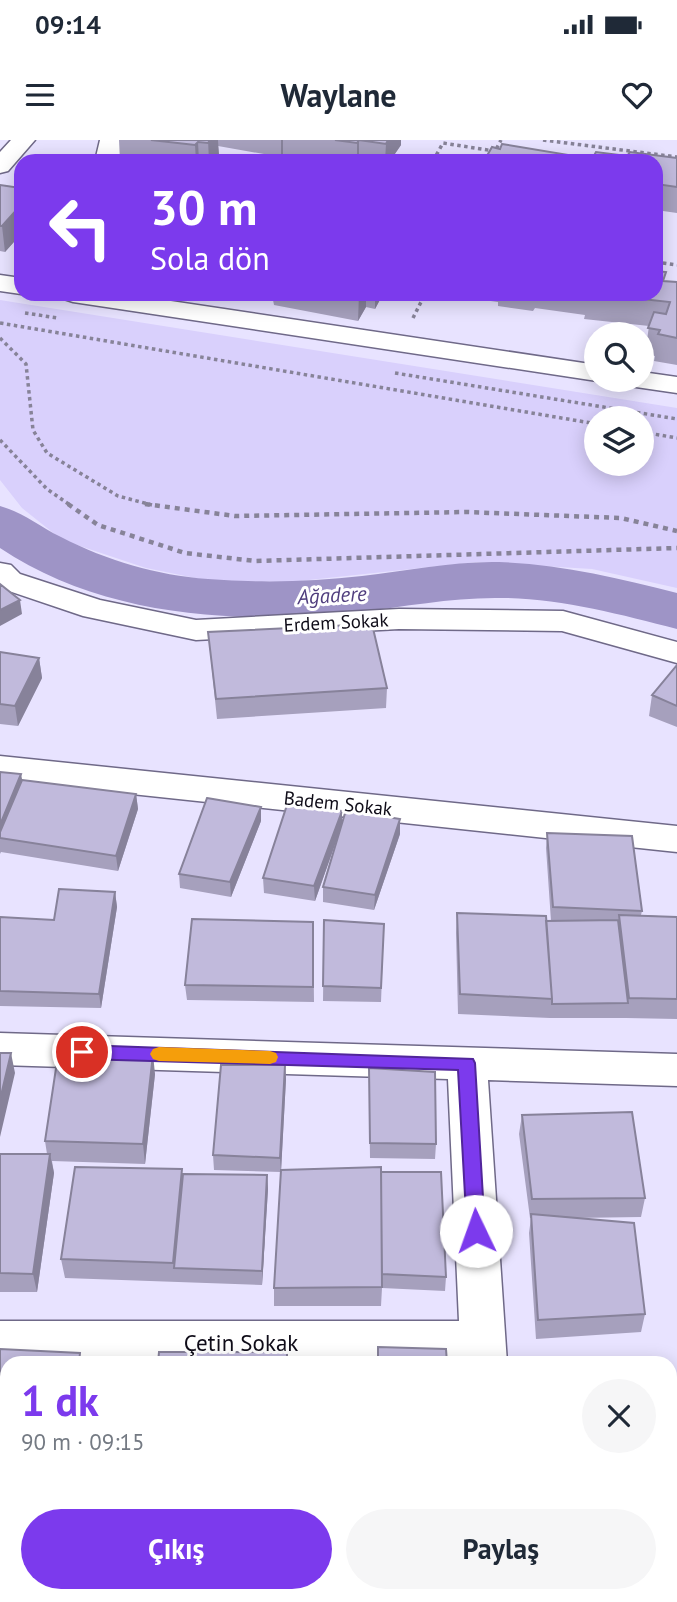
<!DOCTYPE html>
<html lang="tr">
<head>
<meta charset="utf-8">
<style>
  :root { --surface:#fff; --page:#f6f6f7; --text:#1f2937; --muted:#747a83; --accent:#7c3aed }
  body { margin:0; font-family:"PT Sans",sans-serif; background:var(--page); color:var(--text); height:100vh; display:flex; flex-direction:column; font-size:26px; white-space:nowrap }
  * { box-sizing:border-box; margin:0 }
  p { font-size:23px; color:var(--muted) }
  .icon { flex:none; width:38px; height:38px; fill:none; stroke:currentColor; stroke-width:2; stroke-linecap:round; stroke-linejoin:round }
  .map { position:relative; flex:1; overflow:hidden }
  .drawer { position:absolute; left:0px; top:1216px; width:677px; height:247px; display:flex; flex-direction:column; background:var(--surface); border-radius:21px 21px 0 0; box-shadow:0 4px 18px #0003 }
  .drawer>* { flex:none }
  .top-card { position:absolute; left:14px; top:14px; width:649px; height:147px; border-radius:21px; box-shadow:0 4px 18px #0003; background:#7c3aed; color:#fff; overflow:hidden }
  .tools { position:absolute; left:584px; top:182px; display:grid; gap:14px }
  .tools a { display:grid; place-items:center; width:70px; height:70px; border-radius:50%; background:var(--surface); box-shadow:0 4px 18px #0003; font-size:35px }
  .pin { position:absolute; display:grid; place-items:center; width:60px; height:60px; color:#fff; margin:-30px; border:4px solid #fff; border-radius:50%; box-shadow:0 2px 7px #0007 }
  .me { position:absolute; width:77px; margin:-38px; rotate:357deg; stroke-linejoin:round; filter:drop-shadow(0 0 5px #0008) }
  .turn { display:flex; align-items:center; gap:24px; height:147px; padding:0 21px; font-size:32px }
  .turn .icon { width:91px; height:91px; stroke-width:2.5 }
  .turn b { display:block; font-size:49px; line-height:60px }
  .round { display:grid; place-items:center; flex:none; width:74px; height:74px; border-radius:37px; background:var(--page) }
  .summary { display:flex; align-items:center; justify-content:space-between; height:119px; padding:0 21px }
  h1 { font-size:42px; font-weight:700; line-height:52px; color:var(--accent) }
  .action { display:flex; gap:14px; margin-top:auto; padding:14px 21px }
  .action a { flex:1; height:80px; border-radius:42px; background:var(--accent); color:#fff; font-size:28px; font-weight:700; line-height:80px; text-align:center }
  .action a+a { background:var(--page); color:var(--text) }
  .status { display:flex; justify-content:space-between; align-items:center; height:49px; padding:0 35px; background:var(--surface); direction:ltr }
  .status svg { height:19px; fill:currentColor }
  header { display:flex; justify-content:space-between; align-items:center; height:91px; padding:0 21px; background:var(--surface); font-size:32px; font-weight:700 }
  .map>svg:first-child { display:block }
  .green { fill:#d9d0fc; fill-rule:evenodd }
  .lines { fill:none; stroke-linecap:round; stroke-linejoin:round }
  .river { fill:#9e94c6; fill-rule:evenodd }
  .minor-casing { stroke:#6f6988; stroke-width:3 }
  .path-far1 { stroke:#878398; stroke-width:3.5; stroke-dasharray:3.5 3.5; stroke-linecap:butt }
  .path { stroke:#878398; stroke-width:4.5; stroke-dasharray:5 5; stroke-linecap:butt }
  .minor { fill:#fff; fill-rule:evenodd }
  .wall { fill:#a6a0bd }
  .shaded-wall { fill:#87829a }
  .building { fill:#c1badc; stroke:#87829a; stroke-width:2 }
  .route { fill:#7c3aed; stroke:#51269a; stroke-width:2 }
  .slow { fill:#f59e0b }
  .labels { text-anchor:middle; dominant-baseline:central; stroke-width:6; stroke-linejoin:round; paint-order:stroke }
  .street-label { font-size:19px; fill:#0f0c18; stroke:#fff }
  .water-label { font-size:21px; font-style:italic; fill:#503e7e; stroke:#fff }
  .near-street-label { font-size:23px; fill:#0f0c18; stroke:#fff }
</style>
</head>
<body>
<div class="status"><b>09:14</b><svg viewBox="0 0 49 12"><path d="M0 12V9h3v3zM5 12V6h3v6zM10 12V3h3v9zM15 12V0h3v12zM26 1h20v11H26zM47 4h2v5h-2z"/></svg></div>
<header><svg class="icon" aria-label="menu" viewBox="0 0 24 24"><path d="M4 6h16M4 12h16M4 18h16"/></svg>Waylane<svg class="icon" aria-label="heart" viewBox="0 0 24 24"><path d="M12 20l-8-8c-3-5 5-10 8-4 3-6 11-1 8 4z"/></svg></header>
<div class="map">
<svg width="677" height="1462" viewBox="0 0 677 1462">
  <rect width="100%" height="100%" fill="#e8e3ff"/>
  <path class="green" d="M0,160L677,268V448L592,429L477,422L290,442L210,441L146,428L62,400L22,368L0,340ZM597,278H642V324H597Z"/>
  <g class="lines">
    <path class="river" d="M0,366C25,373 38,386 61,397C108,421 156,435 208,439C259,443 311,442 362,436C407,431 453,421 499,422C559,424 619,438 677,453V489C618,474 556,457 495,458C449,458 404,467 358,472C238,485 103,477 0,408Z"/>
    <g class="minor-casing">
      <path id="minor" d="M11,0H35L8,31L0,33V12Z
        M100,0H122L119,21H95Z
        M0,135L21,138V154L0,151Z
        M60,154H124L597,225V240H603L597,241L73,162L64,159Z
        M642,232L677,237V253L629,246L625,240H642Z
        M0,423L11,425L20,434L100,460L196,480L399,469L563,471L677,502V523L562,491L399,489L196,500L83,476L0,448Z
        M0,616L677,686V712L0,640Z
        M0,893L677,914V946L488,940L507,1223L0,1221V1181H459L448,939L0,925Z
        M53,1456H103V1462H53Z
        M474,1456H524V1462H474Z"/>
    </g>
    <path class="path-far1" d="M543,0L677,17
      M433,21L443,3L494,11
      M490,21L501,0
      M656,122L677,125
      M25,173L58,178
      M413,178L425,154
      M0,183L597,284
      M0,198L26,224L33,290L47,313L118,356L152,365
      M395,233L677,279
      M642,292L677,298
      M0,300L47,349L70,365"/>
    <path class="path" d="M68,364L98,385L185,413L255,421L677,408
      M145,364L235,376L466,372L621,378L677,391"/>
    <use href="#minor" class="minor"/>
  </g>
  <path class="wall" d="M119,0H401V5L390,21H326L283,14L281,17L218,6L219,16L214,21H120Z
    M627,16L677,18V73L656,70V21L592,19Z
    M0,45L21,48V94L5,112L0,111Z
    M665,141L677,142V225L654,221L655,216L645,214L649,186L584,179L585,175L535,168L533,171L498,166V162L469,158V154H656Z
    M265,154H383L375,169L366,167L358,181L274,165L273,160L266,159Z
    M208,492L387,548L386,568L217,579Z
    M0,512L39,518L42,538L18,586L0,584Z
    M677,525V587L649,576L652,555Z
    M0,632L22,640L136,654L138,669L118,731L1,712L0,714Z
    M261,681L231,757L180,748L179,734Z
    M342,685L400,694L374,770L323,762V747L340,690L315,761L264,753L263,738Z
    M547,693L642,771L641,775L677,777V879L626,878H550L458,874L456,793L457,773L551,781L546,708Z
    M115,752L117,767L101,868L0,866V777L54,780Z
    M324,780L384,784L381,862L323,861Z
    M313,782L314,862L187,860L185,845Z
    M285,925L286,939L281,1030L381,1032L446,1137L445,1151L382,1148L381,1166H274V1148L281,1032L214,1030L213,1015Z
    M155,934L145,1024L52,1021L54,1033L37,1152H0V1014H47L45,1001Z
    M369,943L436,1004L435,1019L370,1018Z
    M522,975L645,1058L641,1077L573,1078L645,1174L641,1192L536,1199L529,1093L531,1078H530L519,994Z
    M183,1034L267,1035L268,1049L262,1145L65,1138L61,1119Z
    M0,1209L7,1223V1354L0,1353Z
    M670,1263L677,1323L673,1336H670Z
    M670,1352H677V1462H542V1456H670Z"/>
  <path class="shaded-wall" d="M208,0H218L219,16L214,21H209Z
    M281,0H283V14L281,17Z
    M359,0V21H357V3Z
    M388,0H401V5L390,21H385L386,4Z
    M198,2L199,21H196L195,5Z
    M21,65V94L5,112L2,86Z
    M359,154H366V167L358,181Z
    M375,154H383L375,169Z
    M20,460L22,474L0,486V470Z
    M39,518L42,538L18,586L15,566Z
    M21,634L25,654L0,698V685Z
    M136,654L138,669L118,731L116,716Z
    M261,667V681L231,757L230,742Z
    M342,671V685L315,761L314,746Z
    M400,679V694L374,770L375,755Z
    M115,752L117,767L101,868L99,854Z
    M11,913L15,933L0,997V960Z
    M153,914L155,934L145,1024L143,1004Z
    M285,925L286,939L281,1032L280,1018Z
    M50,1014L54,1033L37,1152L33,1134Z
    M267,1035L268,1049L262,1145V1131Z"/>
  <path class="building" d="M151,0H210L208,3L198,2L195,5Z
    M335,0H359L357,3Z
    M359,0H388L386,4Z
    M502,4L592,19L596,12L627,16L630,12L677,18V47L656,44V21H484L492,7L500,9Z
    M0,45L21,48V65L2,86H0Z
    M656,131L666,132L663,141L677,142V198L658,194L660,190L648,188L654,172L666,174L670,162L596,154H656Z
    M0,444L20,460L0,470Z
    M372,484L387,548L216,559L208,492Z
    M0,512L39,518L15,566L0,564Z
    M677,525V566L652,555Z
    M0,632L21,634L0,685Z
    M22,640L136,654L116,716L0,698V692Z
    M207,658L261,667L230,742L179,734Z
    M288,662L342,671L314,746L263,738Z
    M346,670L400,679L375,755L323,747Z
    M547,693L632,696L642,771L553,767Z
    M59,749L115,752L99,854L0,851V777L54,780Z
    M457,773L546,776L552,859L460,854Z
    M619,775L677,777V859L629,858Z
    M192,779L313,782V847L185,845Z
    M324,780L384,784L381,848L323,846Z
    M618,780L628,863L552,864V859L546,781Z
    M0,913H11L0,960Z
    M153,914L143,1004L45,1001L58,915Z
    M221,925H285L280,1018L213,1015Z
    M369,928L435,932L436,1004L370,1003Z
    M632,972L645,1058L532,1059L522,975Z
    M0,1014H50L33,1134L0,1133Z
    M75,1027L182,1029L173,1123L61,1119Z
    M381,1027L382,1147L274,1148L281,1030Z
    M381,1032H441L446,1137L382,1134Z
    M183,1034L267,1035L262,1131L174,1128Z
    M531,1074L634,1083L645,1174L538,1180Z
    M378,1207L446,1209L447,1223H378Z
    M0,1209L80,1213L79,1223H7V1336H0Z
    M159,1212H287V1223H158Z
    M670,1263L677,1323H670Z
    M670,1352H677V1454H670Z
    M135,1456H273V1462H134Z
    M323,1456H448V1462H323Z
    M546,1456H612L546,1458Z"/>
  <path class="route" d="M82,905L473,919L475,923L485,1091L483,1096L476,1099L469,1096L467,1091L458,930L82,919L76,917L74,912L76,907Z"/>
  <path class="slow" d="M159,907L270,911L276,913L278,917L276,922L270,924L159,921L153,919L150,914L153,909Z"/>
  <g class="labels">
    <g class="street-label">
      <text transform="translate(336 482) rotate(-3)">Erdem Sokak</text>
      <text transform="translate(338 663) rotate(6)">Badem Sokak</text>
    </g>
    <g class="water-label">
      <text transform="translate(332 455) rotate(-3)">Ağadere</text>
    </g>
    <g class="near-street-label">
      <text x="241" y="1202">Çetin Sokak</text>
    </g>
  </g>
</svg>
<div class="tools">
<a><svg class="icon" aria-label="search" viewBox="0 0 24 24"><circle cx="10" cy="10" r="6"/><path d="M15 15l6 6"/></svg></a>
<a><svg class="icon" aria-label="layers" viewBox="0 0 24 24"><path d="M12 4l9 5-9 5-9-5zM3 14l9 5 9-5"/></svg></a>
</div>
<div class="pin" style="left:82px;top:912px;background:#d93025"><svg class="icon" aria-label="arrive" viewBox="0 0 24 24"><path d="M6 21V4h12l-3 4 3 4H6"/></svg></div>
<svg class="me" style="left:476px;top:1091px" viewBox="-20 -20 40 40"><circle r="19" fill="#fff"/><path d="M0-13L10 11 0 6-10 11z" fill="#7c3aed"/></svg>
<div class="top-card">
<div class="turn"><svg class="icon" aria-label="left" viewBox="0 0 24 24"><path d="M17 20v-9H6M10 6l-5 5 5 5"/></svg><div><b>30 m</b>Sola dön</div></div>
</div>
<section class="drawer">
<div class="summary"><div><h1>1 dk</h1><p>90 m · 09:15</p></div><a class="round"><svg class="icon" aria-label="close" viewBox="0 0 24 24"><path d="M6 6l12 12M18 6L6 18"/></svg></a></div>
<div class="action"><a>Çıkış</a><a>Paylaş</a></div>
</section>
</div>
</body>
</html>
